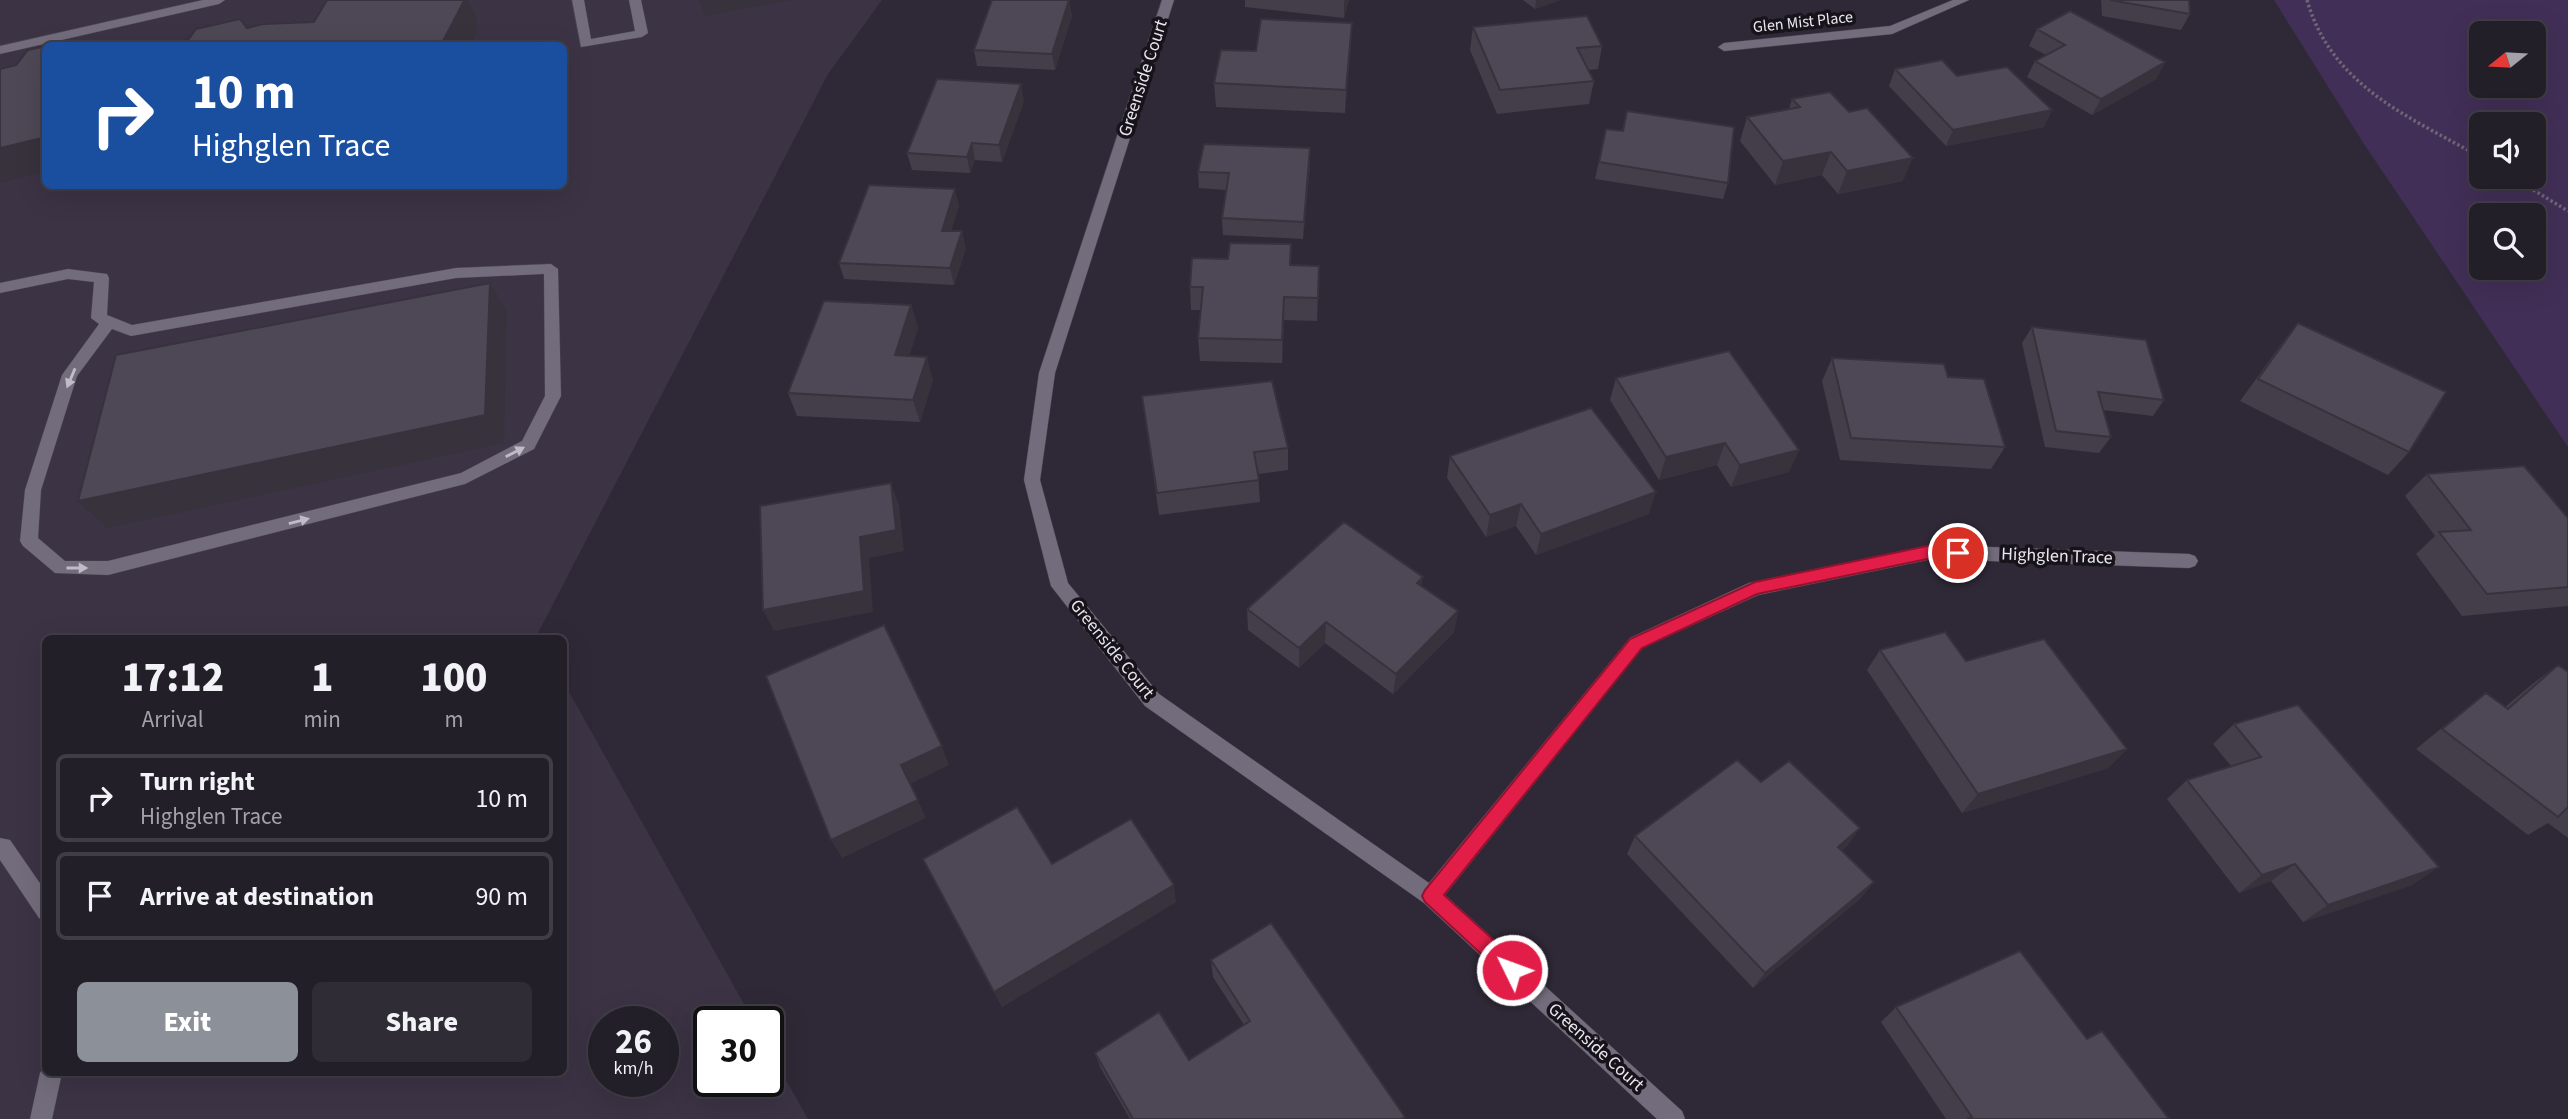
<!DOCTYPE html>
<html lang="en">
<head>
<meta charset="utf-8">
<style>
  :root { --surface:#231f29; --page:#2f2c35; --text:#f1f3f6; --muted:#a3a2a8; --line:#403d46; --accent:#8c9099 }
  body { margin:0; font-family:"Source Sans 3",sans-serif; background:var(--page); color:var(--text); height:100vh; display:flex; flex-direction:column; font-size:26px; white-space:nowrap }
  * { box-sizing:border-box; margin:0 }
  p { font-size:23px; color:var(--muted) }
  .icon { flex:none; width:38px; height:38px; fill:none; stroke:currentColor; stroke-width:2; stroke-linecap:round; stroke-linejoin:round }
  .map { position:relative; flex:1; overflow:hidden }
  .details { position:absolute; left:42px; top:635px; width:525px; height:441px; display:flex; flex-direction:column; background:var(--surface); border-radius:10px; box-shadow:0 7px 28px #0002,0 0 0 2px var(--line) }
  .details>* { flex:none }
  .guide { position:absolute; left:42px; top:42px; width:525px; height:147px; border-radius:10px; box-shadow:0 7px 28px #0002,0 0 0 2px var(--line); background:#1a4fa0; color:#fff; overflow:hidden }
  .needle { width:46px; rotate:252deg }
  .tools { position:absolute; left:2469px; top:21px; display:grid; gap:14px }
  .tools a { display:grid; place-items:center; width:77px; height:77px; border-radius:10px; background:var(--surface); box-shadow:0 7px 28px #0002,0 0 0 2px var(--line); font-size:35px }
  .speed { position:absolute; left:588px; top:1006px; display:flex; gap:14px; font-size:35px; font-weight:700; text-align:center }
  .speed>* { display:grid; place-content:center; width:91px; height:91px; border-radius:50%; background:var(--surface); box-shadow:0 7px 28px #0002,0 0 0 2px var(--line); line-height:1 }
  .speed small { font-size:18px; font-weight:400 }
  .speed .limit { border:4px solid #111; border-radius:10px; background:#fff; color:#111 }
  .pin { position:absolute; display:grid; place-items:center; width:60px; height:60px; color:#fff; margin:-30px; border:4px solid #fff; border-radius:50%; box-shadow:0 2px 7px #0007 }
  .me { position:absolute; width:77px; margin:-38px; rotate:312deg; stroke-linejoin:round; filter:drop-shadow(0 0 5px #0008) }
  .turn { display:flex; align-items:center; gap:24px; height:147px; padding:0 35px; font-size:32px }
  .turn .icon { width:91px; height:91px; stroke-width:2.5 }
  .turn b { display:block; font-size:49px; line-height:60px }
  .eta { display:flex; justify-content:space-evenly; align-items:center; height:119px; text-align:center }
  .eta b { font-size:42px; font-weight:800; line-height:49px }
  .button { display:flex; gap:14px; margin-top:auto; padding:14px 35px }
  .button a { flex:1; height:80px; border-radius:10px; background:var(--accent); color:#fff; font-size:28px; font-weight:800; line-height:80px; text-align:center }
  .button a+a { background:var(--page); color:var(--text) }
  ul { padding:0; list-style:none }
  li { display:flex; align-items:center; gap:21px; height:88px; margin:0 14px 10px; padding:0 21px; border:4px solid var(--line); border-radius:10px }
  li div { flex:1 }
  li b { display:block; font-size:26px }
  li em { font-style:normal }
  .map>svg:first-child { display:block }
  .built { fill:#3c3345; fill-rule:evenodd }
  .green { fill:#422f57; fill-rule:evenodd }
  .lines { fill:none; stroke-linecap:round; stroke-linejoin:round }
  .service-casing { stroke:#4a4550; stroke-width:1 }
  .minor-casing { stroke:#4a4550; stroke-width:1 }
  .path { stroke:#6d6774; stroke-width:3.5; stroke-dasharray:2.5 2.5; stroke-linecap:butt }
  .service { fill:#736c7c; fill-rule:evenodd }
  .minor { fill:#736c7c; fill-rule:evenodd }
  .wall { fill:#433e4a }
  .shaded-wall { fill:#37323c }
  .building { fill:#4e4856; stroke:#37323c; stroke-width:2 }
  .oneway { fill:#c0bbc7 }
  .route { fill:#e11d48; stroke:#92132f; stroke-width:2 }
  .labels { text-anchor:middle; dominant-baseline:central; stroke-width:7; stroke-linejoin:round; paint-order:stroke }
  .far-street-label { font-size:16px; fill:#eae6ef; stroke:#16131a }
  .street-label { font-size:18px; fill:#eae6ef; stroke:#16131a }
</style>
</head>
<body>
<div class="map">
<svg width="2568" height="1119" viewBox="0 0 2568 1119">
  <rect width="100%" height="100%" fill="#2f2937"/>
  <path class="built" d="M0,0H882L828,74L537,635L539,639H46V1073H564V683L754,1022H709V1082H768V1048L808,1119H0ZM46,46H564V186H46ZM604,1022H663V1082H604Z"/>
  <path class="green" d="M2274,0H2568V447L2362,141ZM2482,33H2534V86H2482ZM2482,124H2534V177H2482ZM2482,215H2534V268H2482Z"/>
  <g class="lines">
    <g class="service-casing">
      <path id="service" d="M203,0H225L219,4L0,54V46Z
        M572,0H584L591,39L635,31L629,0H641L648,33L642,37L581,47Z
        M551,264L558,269L561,396L534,449L465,484L108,575L55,573L23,546L20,541L25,490L62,375L99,324L91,318L94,282L68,279L0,293V283L68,269L107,274L109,278L107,315L132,325L456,268ZM544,274L545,396L522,441L461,473L108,561H65L38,538L41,490L77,376L112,329L131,336L456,278Z
        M0,838L10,840L46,892V921L39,918L0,860Z
        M46,1064V1073H62L52,1119H30L40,1073Z"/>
    </g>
    <g class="minor-casing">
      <path id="minor" d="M1162,0H1174L1055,373L1040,480L1068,583L1159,694L1429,883L1630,638L1749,583L1932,545L2189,554L2195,556L2198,561L2195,566L2189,568L1932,559L1758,595L1642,648L1445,895L1682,1111L1685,1119H1657L1424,903L1145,706L1051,586L1024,480L1039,373Z
        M1953,0H1969L1892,34L1724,51L1718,47L1724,43L1890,26Z"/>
    </g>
    <path class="path" d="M2307,0C2332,87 2410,117 2482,158
      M2512,177L2568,211"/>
    <use href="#service" class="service"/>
    <use href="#minor" class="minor"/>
  </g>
  <path class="wall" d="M1069,0L1072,16L1055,70L977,66L974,50Z
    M1245,0H1349L1344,18L1245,7Z
    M1523,0H1560L1535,9Z
    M2101,0H2189L2190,14L2181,30L2102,16Z
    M1352,23L1345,113L1216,107L1214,83L1256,51Z
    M1473,27L1602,46L1598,69L1588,70L1594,81L1589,104L1497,114L1470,50Z
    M2037,29L2165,62L2156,79L2092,115L2027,77L2035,61L2046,55L2029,46Z
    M1895,69L1957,76L2052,110L2044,127L1946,146L1889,86Z
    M1792,99L1903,181L1838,194L1822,175L1775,185L1740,141L1747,117L1789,109Z
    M1024,101L1002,162L975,160L970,173L912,170L907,153Z
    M1627,111L1728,183L1723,199L1595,179L1606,129L1622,131Z
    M1310,148V165L1303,239L1223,235L1222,218L1226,190L1199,188L1198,172Z
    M959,205L951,231L966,248L954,285L844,279L839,263Z
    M1291,244V265L1319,266L1317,321L1284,320L1282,363L1200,361L1198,338L1201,310H1191L1190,287L1228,259Z
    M911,305L918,328L909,356L933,379L920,422L797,416L788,393Z
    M2298,323L2409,452L2388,475L2240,401L2280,346Z
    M2032,327L2164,400L2153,416L2103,410L2111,437L2099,453L2045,447L2022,343Z
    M1832,358L1948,377L2005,447L1991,469L1840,460L1822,381Z
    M1616,378L1799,450L1789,472L1731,487L1717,465L1659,480L1610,400Z
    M1142,396L1288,448V470L1258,474L1260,502L1159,515Z
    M1450,456L1649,514L1536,555L1516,526L1486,537L1447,478Z
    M2427,474L2568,518V606L2462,616L2416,554L2435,536L2405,496Z
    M1422,586L1458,611L1454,632L1393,694L1325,643L1299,668L1248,630L1247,609Z
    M1880,650L1966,661L2127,749L2108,768L1962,813L1867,670Z
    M2558,665L2568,672V838L2548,823L2528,835L2416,749L2460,713L2486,693L2505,707L2531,685Z
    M2234,724L2412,885L2303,922L2271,881L2239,893L2167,799L2187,780L2231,766L2213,744Z
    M1761,782L1860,828L1847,846L1842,850L1874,882L1860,899L1753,988L1627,854L1635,836Z
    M923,859L1052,864L1176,902L1002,1007Z
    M1211,960L1404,1119H1130L1100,1067L1095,1053L1189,1060L1244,1025L1213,977Z
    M1896,1007L2087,1039L2169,1119H1946L1881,1022Z"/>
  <path class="shaded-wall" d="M463,0H467L476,17L478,29L470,46H425Z
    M699,0H790L705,16Z
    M1069,0L1072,16L1055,70L1052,54Z
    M1345,0H1349L1344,18V2Z
    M1536,0H1560L1535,9Z
    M1352,23L1351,46L1345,113L1346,90Z
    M2165,62L2156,79L2092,115L2101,99Z
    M1021,84L1024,101L1002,162L999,145Z
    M2052,110L2044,127L1946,146L1953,130Z
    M46,137V171L0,183V148Z
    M972,143L975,160L970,173L967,157Z
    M1310,148V165L1303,239L1304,222Z
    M1831,152L1822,175L1775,185L1783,161Z
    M1913,158L1903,181L1838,194L1847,171Z
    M955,189L959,205L946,247L942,231Z
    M962,231L966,248L954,285L950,268Z
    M490,283L507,311L504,443L107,528L78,501Z
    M1284,297V320L1282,363V340Z
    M911,305L918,328L902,378L895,355Z
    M927,357L933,379L920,422L913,400Z
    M1725,443L1717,465L1659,480L1666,457Z
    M1799,450L1789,472L1731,487L1740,465Z
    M891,483L899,505L904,551L869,558L873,612L774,631L763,610L860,537Z
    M1656,492L1649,514L1536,555L1541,534Z
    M1521,504L1516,526L1486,537L1490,515Z
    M1423,577L1420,598L1417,583Z
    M1458,611L1454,632L1393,694L1396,674Z
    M1326,622L1325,643L1299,668V648Z
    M942,746L949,765L910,784L901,765Z
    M2127,749L2108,768L1962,813L1978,794Z
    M918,800L926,818L842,858L831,840Z
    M1860,828L1847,846L1825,864L1838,847Z
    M2295,864L2271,881L2239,893L2262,875Z
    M2439,867L2412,885L2303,922L2328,905Z
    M1874,882L1860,899L1753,988L1765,973Z
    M1174,885L1176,902L1002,1007L994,992Z"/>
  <path class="building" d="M327,0H463L464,1L443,41L425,46H164L188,40L196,29L240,19L247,28L263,24L314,22Z
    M992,0H1069L1052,54L974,50Z
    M2110,0H2189L2190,14Z
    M2070,11L2165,62L2101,99L2035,61L2065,45L2037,29Z
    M1587,16L1602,46L1577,48L1594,81L1500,90L1473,27Z
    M1261,19L1352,23L1346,90L1214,83L1221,50L1256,51Z
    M68,41L71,46H47Z
    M46,46V137L0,148V69L16,65L28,50Z
    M1942,60L1957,76L2007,67L2052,110L1953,130L1895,69Z
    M937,79L1021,84L999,145L972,143L967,157L907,153Z
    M1830,92L1849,112L1867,108L1913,158L1847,171L1831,152L1783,161L1747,117L1800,107L1792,99Z
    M1627,111L1734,127L1728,183L1599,162L1606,129L1623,131Z
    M1204,144L1310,148L1304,222L1222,218L1229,173L1198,172Z
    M869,185L955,189L942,231H962L950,268L839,263Z
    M1230,243L1291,244L1290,265L1319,266L1318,298L1284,297L1282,340L1198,338L1203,287H1190L1192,258L1228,259Z
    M490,283L485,415L78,501L116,355Z
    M824,301L911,305L895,355L927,357L913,400L788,393Z
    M2298,323L2446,392L2409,452L2258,379Z
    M2032,327L2146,340L2164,400L2098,392L2111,437L2056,431Z
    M1729,351L1799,450L1740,465L1725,443L1666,457L1616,378Z
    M1832,358L1944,364L1948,377L1984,379L2005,447L1851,438Z
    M1272,381L1288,448L1254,452L1259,480L1157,493L1142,396Z
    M1591,408L1656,492L1541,534L1521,504L1490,515L1450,456Z
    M2524,466L2568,518V587L2487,594L2439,532L2471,530L2427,474Z
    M891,483L896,530L860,537L864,591L763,610L760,506Z
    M1344,522L1423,577L1417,583L1458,611L1396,674L1326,622L1299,648L1247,609Z
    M884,625L942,746L901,765L918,800L831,840L766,676Z
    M1945,632L1966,661L2044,639L2127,749L1978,794L1880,650Z
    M2558,665L2568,672V807L2558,817L2442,729L2486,693L2508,709Z
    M2298,705L2439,867L2328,905L2295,864L2262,875L2187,780L2261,757L2234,724Z
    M1737,760L1761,782L1789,761L1860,828L1838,847L1874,882L1765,973L1635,836Z
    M1017,807L1052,864L1131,819L1174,885L994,992L923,859Z
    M1271,923L1405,1117L1401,1119H1133L1095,1053L1159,1012L1189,1060L1250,1021L1211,960Z
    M2020,951L2087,1039L2102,1031L2169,1119H1967L1972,1117L1896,1007Z"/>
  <defs><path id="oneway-solid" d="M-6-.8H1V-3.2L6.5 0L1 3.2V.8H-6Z" transform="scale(1.75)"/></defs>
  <g class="oneway">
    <use href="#oneway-solid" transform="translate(71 378) rotate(113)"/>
    <use href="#oneway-solid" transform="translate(515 452) rotate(-27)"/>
    <use href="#oneway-solid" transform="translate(299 521) rotate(-14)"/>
    <use href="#oneway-solid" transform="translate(77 568)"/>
  </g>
  <path class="route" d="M1932,545L1958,547L1966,553L1958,559L1932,558L1757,594L1642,648L1444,895L1519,963L1521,970L1519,976L1512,979L1505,976L1425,902L1422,896L1425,890L1630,639L1755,582Z"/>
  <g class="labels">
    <g class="far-street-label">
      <text transform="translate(1803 22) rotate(-6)">Glen Mist Place</text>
    </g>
    <g class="street-label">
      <text transform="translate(1143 78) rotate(-72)">Greenside Court</text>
      <text transform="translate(2057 556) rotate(2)">Highglen Trace</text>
      <text transform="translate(1112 649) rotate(51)">Greenside Court</text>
      <text transform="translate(1596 1047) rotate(42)">Greenside Court</text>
    </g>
  </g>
</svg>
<div class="tools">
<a><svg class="needle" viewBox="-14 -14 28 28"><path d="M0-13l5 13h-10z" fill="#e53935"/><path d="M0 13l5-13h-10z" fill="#a3a2a8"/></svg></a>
<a><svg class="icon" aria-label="sound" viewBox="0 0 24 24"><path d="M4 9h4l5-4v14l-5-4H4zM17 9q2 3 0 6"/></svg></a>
<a><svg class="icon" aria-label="search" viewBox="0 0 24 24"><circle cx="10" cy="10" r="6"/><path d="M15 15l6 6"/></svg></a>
</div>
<div class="speed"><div>26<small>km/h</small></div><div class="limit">30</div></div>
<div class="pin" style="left:1958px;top:553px;background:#d93025"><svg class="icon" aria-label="arrive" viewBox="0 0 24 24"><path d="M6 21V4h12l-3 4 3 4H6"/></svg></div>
<svg class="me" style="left:1512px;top:970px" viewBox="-20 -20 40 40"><circle r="17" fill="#e11d48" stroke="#fff" stroke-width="3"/><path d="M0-11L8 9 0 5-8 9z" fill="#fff"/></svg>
<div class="guide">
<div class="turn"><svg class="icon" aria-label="right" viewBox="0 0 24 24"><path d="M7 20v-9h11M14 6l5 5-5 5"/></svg><div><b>10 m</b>Highglen Trace</div></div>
</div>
<section class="details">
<div class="eta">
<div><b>17:12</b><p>Arrival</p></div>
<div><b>1</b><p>min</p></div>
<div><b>100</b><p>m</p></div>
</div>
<ul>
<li><svg class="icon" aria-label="right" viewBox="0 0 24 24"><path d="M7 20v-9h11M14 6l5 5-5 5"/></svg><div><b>Turn right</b><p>Highglen Trace</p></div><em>10 m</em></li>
<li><svg class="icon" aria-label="arrive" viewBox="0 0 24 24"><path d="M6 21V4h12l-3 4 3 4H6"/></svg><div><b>Arrive at destination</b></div><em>90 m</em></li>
</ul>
<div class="button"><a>Exit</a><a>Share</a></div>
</section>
</div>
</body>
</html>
